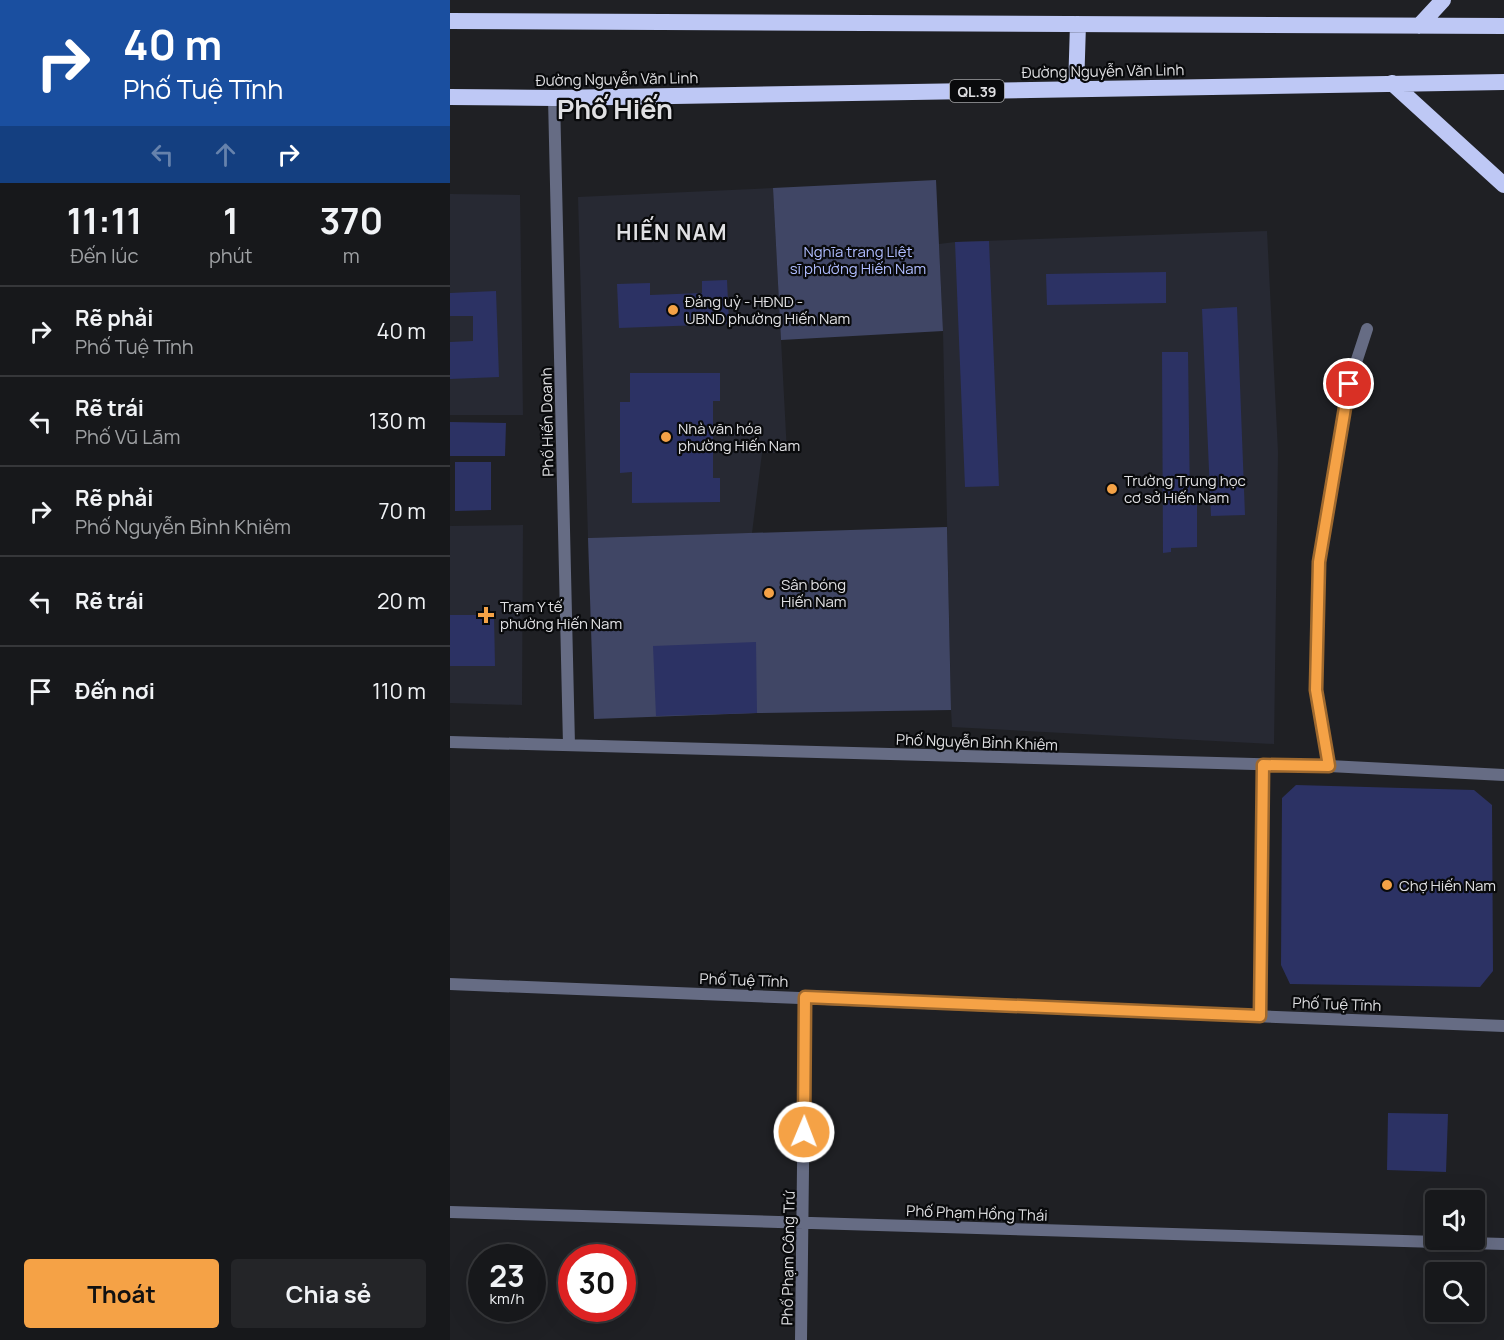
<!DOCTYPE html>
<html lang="vi">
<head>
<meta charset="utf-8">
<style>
  :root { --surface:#17181b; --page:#242528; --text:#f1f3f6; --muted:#9ea0a3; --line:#36373a; --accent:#f5a246 }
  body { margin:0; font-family:Manrope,sans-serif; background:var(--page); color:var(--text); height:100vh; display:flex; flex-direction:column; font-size:22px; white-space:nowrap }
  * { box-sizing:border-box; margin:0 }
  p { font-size:20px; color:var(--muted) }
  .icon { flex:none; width:33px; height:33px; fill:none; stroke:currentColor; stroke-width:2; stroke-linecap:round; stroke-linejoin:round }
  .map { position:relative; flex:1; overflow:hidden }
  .details { display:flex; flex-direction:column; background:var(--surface); width:450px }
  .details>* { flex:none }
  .hud { background:#1a4fa0; color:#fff; overflow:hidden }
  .fabs { position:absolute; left:975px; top:1190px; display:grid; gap:12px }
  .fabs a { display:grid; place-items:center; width:60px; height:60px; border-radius:6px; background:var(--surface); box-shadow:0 6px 24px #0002,0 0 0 2px var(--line); font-size:30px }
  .speed { position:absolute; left:18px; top:1244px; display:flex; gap:12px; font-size:30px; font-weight:700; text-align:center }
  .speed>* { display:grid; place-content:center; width:78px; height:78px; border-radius:50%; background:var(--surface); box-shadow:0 6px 24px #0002,0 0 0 2px var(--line); line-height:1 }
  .speed small { font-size:15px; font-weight:400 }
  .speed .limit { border:9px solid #d22; background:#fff; color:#111 }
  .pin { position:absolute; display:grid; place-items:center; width:51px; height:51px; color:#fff; margin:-26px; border:3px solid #fff; border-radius:50%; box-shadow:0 2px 6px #0007 }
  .me { position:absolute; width:66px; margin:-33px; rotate:1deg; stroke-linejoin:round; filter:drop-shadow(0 0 4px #0008) }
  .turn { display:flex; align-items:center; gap:21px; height:126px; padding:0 24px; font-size:27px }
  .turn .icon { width:78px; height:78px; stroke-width:2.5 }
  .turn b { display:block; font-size:42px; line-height:51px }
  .lanes { display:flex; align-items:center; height:57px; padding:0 24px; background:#0003; justify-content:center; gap:30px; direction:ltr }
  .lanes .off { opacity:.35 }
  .eta { display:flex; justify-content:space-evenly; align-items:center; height:102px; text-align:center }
  .eta b { font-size:36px; font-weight:700; line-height:42px }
  .cta { display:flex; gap:12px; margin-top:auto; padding:12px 24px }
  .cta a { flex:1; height:69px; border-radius:6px; background:var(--accent); color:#111; font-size:24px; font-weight:700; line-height:69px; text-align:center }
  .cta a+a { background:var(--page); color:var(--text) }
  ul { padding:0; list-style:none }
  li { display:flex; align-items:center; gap:18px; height:90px; padding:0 24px; border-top:2px solid var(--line) }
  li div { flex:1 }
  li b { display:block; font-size:22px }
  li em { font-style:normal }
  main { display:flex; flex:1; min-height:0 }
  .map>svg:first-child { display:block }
  .built { fill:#272933 }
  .green { fill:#404665 }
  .building { fill:#2c3264 }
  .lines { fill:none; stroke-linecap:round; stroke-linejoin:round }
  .minor { stroke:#666c84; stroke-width:12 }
  .tertiary { stroke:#666c84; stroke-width:12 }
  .trunk { stroke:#bec8f5; stroke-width:16 }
  .route-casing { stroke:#9f692e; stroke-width:15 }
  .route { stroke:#f5a246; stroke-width:10 }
  .poi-dot { fill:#f5a246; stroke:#090a0c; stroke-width:2 }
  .labels { text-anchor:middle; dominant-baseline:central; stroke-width:4.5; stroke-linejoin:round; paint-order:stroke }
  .shield { fill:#090a0c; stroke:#a0a0a2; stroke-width:1.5 }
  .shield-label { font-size:14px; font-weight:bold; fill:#e0e0e3 }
  .street-label { font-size:15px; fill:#e0e0e3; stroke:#090a0c }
  .park-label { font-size:15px; fill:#b0bdff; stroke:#090a0c }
  .poi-label { font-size:15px; fill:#e0e0e3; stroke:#090a0c; text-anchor:start }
  .district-label { font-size:21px; font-weight:bold; letter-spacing:1.5px; fill:#e0e0e3; stroke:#090a0c }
  .town-label { font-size:27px; font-weight:bold; fill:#e0e0e3; stroke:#090a0c }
</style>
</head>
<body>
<main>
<section class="details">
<div class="hud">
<div class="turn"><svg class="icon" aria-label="right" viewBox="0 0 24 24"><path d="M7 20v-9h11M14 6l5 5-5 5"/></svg><div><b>40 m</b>Phố Tuệ Tĩnh</div></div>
<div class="lanes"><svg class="icon off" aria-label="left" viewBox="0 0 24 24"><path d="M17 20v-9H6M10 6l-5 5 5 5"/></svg><svg class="icon off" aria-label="ahead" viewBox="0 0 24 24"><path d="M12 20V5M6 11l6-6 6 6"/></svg><svg class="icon" aria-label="right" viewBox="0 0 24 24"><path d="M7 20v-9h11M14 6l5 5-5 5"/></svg></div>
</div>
<div class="eta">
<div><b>11:11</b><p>Đến lúc</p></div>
<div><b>1</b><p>phút</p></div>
<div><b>370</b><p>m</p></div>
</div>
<ul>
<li><svg class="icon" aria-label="right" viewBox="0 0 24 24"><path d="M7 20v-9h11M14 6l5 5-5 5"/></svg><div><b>Rẽ phải</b><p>Phố Tuệ Tĩnh</p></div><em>40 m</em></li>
<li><svg class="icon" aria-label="left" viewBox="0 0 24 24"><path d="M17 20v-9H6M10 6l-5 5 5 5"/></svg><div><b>Rẽ trái</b><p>Phố Vũ Lãm</p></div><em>130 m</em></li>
<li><svg class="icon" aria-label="right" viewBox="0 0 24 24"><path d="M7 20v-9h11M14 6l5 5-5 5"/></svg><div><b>Rẽ phải</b><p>Phố Nguyễn Bỉnh Khiêm</p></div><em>70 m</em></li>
<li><svg class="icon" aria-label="left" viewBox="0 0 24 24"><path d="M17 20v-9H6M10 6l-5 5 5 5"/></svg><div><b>Rẽ trái</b></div><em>20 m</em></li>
<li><svg class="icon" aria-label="arrive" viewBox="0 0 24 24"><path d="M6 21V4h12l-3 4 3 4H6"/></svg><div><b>Đến nơi</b></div><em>110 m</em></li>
</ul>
<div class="cta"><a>Thoát</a><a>Chia sẻ</a></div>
</section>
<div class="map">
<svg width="1054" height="1340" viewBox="0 0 1054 1340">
  <rect width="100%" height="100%" fill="#1f2024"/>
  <path class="built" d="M323,188L337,453H312L302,533L138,538L128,197Z
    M0,194L70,195L73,415H0Z
    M817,231L828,452L824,744L502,727L501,710L493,331L489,244L505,242Z
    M73,525L72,705L0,703V526Z"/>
  <path class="green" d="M486,180L493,331L331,340L323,188Z
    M497,527L501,710L307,713L144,719L138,538Z"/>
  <path class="building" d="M539,241L549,486L515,487L505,242Z
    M716,272V303L597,305L596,274Z
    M277,280L279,324L169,328L167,284L200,283V295L252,293V281Z
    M46,291L49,377L0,379V342L23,341V316H0V293Z
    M787,307L795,515L761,516L752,309Z
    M712,352H738L740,505H747V547L721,548V552L713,553Z
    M180,373H270V401H263V478H270V502L182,503V472L170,473V402H180Z
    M0,422L56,423L55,456H0Z
    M5,462H41V510L5,511Z
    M0,615H44L45,666H0Z
    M306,642L307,713L206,716L203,646Z
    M846,785L1024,790L1042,805L1043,971L1030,987L840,984L831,965L832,798Z
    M938,1113L998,1114L996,1172L937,1170Z"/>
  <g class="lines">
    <path class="minor" d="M104,98L119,745
      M0,742L879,766L1054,775
      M879,766L866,690L869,562L899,384L917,329
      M810,1016L813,765
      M0,1212L1054,1244
      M351,1340L355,997"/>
    <path class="tertiary" d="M0,984L1054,1026"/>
    <path class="trunk" d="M0,21L1054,26
      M969,26L993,0
      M942,83L1054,185
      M626,89L628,24
      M0,97L104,98L1054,82"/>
  </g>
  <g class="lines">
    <g class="route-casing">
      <path id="route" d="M354,1132L355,997L810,1016L813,765L879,766L866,690L869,562L899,384"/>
    </g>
    <use href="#route" class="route"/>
  </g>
  <g class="poi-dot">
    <circle cx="223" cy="310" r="6"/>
    <circle cx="216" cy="437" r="6"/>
    <circle cx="662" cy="489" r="6"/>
    <circle cx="319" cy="593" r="6"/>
    <path d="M33 606h6v6h6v6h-6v6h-6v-6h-6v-6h6z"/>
    <circle cx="937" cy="885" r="6"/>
  </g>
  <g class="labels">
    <rect class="shield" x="500" y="80" width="54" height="22" rx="4.5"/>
    <g class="shield-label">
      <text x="527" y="91">QL.39</text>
    </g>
    <g class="street-label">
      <text transform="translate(653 71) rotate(-1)">Đường Nguyễn Văn Linh</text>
      <text transform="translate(167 79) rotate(-1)">Đường Nguyễn Văn Linh</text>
      <text transform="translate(97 422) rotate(-91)">Phố Hiến Doanh</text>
      <text transform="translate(527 742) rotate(2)">Phố Nguyễn Bỉnh Khiêm</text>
      <text transform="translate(294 980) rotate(2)">Phố Tuệ Tĩnh</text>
      <text transform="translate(887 1004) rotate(2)">Phố Tuệ Tĩnh</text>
      <text transform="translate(527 1213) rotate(2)">Phố Phạm Hồng Thái</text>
      <text transform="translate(338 1258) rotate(-89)">Phố Phạm Công Trứ</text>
    </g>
    <g class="park-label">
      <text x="408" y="251">Nghĩa trang Liệt<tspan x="408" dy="17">sĩ phường Hiến Nam</tspan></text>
    </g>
    <g class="poi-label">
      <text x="235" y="301">Đảng uỷ - HĐND -<tspan x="235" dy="17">UBND phường Hiến Nam</tspan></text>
      <text x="228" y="428">Nhà văn hóa<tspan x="228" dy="17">phường Hiến Nam</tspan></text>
      <text x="674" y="480">Trường Trung học<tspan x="674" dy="17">cơ sở Hiến Nam</tspan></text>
      <text x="331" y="584">Sân bóng<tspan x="331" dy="17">Hiến Nam</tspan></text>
      <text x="50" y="606">Trạm Y tế<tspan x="50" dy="17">phường Hiến Nam</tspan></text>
      <text x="949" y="885">Chợ Hiến Nam</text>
    </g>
    <g class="district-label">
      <text x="222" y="232">HIẾN NAM</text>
    </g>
    <g class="town-label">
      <text x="165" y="108">Phố Hiến</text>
    </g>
  </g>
</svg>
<div class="fabs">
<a><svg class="icon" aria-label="sound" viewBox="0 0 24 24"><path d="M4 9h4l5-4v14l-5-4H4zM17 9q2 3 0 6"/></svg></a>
<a><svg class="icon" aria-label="search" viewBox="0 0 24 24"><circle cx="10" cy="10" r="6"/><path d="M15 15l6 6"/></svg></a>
</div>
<div class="speed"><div>23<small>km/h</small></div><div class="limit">30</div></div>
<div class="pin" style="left:899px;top:384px;background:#d93025"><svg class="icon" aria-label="arrive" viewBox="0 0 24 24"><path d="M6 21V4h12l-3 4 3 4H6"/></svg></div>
<svg class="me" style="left:354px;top:1132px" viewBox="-20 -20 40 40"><circle r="17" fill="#f5a246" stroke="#fff" stroke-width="3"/><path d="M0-11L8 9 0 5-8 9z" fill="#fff"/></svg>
</div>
</main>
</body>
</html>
